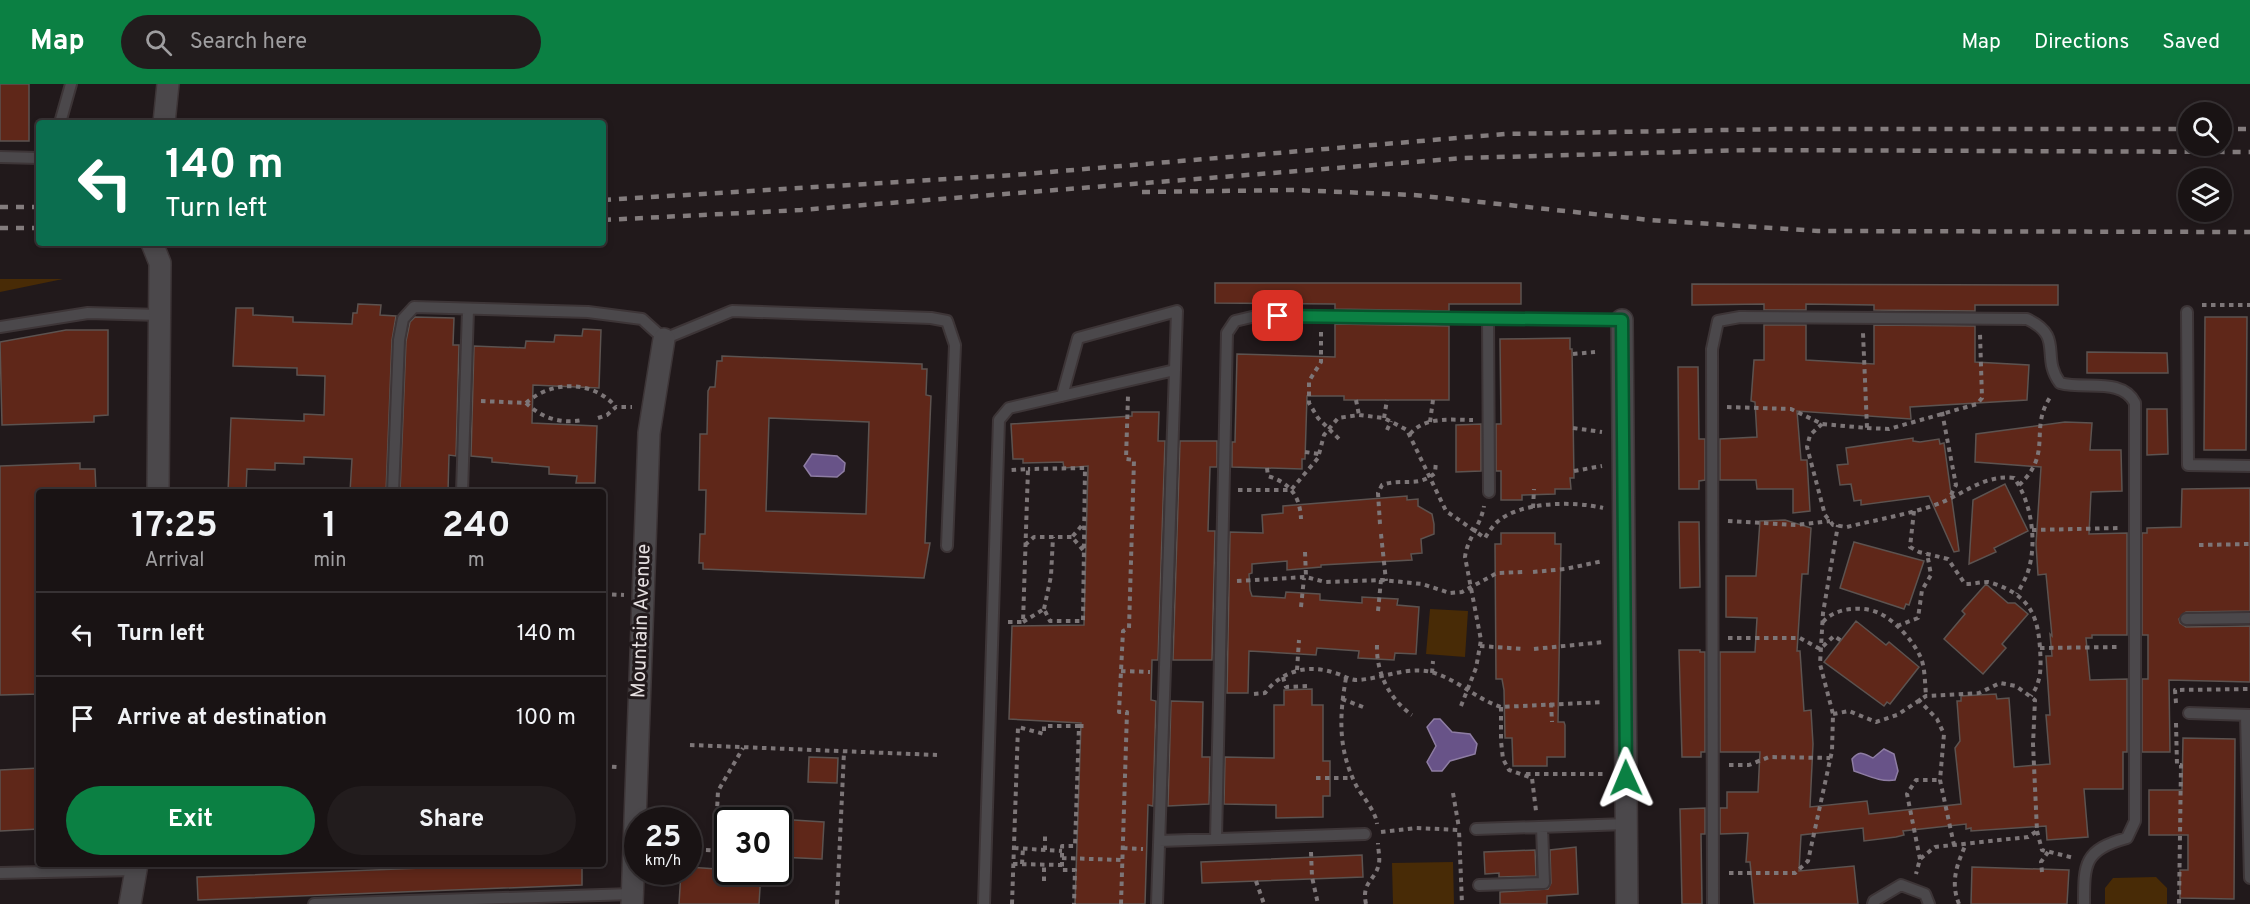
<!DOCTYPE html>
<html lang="en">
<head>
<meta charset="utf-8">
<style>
  :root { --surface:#191314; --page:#221c1d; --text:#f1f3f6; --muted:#9f9ea0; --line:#373234; --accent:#0b8043 }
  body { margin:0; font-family:Overpass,sans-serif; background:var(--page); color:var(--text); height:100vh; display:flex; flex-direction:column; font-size:22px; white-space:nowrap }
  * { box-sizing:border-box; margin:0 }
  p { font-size:20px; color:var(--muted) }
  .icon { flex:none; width:33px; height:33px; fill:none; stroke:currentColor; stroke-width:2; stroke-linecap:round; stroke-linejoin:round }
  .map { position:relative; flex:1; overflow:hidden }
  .side { position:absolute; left:36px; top:405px; width:570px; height:378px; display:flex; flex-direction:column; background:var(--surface); border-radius:6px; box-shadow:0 3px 9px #0003,0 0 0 2px var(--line) }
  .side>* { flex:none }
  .top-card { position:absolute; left:36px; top:36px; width:570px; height:126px; border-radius:6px; box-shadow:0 3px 9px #0003,0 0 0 2px var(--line); background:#0b6e4f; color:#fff; overflow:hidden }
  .buttons { position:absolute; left:2178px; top:18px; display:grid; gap:12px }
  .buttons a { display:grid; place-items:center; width:54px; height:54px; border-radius:50%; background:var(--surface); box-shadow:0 3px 9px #0003,0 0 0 2px var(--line); font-size:30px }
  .speed { position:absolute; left:624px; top:723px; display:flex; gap:12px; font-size:30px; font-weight:700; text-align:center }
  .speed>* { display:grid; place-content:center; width:78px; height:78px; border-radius:50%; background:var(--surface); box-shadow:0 3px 9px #0003,0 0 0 2px var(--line); line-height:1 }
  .speed small { font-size:15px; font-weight:400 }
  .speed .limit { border:3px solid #111; border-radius:9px; background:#fff; color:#111 }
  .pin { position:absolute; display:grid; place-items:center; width:51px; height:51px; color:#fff; margin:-26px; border-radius:12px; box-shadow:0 3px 9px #0006 }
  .me { position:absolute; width:66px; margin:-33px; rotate:359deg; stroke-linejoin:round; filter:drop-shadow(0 0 4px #0008) }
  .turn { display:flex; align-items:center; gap:21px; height:126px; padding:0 30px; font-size:27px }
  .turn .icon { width:78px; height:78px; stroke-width:2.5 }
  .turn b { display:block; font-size:42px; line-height:51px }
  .eta { display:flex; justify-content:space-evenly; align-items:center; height:102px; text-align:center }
  .eta b { font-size:36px; font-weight:700; line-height:42px }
  .button { display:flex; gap:12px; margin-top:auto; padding:12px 30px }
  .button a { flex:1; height:69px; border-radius:36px; background:var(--accent); color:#fff; font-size:24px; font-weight:700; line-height:69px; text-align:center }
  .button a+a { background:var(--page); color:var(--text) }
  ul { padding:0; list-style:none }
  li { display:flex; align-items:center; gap:18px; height:84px; padding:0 30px; border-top:2px solid var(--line) }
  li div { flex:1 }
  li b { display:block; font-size:22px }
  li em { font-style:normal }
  header { display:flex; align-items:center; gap:36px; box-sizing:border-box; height:84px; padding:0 30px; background:var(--accent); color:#fff }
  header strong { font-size:28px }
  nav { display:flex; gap:33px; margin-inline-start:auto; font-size:21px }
  .search { width:420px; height:54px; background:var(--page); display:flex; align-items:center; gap:15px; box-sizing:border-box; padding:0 21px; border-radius:33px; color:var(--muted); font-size:22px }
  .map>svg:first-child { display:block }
  .green { fill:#482b06 }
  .water { fill:#685388; stroke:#8e7da3; stroke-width:1.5 }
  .building { fill:#5f2719; stroke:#5c5350; stroke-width:1.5; fill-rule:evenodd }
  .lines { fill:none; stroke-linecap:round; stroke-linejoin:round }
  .service-casing { stroke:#3d3537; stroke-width:14 }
  .minor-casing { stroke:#3d3537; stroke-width:24 }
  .path { stroke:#7d7678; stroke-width:4; stroke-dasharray:4.5 4.5; stroke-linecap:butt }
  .service { stroke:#4b484b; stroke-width:10 }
  .minor { stroke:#4b484b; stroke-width:21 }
  .rail { stroke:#837c7d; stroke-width:4.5; stroke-dasharray:8 8; stroke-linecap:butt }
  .route-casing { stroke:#07532c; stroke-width:15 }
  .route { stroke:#0b8043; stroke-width:10 }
  .labels { text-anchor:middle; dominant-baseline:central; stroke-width:6; stroke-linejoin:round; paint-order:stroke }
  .street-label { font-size:20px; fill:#e6e0e1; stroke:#21191b }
</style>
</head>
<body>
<header>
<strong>Map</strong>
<div class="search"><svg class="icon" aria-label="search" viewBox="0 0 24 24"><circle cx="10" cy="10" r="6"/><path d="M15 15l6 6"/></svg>Search here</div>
<nav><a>Map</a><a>Directions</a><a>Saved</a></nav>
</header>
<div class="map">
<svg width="2250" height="820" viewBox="0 0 2250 820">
  <rect width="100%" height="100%" fill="#21191b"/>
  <path class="green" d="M0,195H63L0,208Z
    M1430,525L1468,527L1465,573L1426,570Z
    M1453,778L1454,820H1393L1392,779Z
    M2156,793L2167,804V820H2105V804L2113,794Z"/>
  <path class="water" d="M812,370L837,372L845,379L844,387L837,393L811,392L804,382Z
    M1434,635H1440L1452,648L1470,650L1477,660L1475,670L1450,677L1442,687H1432L1427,678L1436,662L1427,643Z
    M1884,665L1894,670L1898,687L1895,696C1880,698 1869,692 1854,687L1852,675C1860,665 1864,670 1873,674Z"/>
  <path class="building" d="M0,0H29V57H0Z
    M1215,199H1521V220H1449V227L1335,225V220L1215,219Z
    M1692,200L2058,201V221H1975V227L1874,226V221L1806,220V226H1764V220L1692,221Z
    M358,220L381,221L380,231L396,232L392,256L386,408H350L352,375L304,373V380L275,379V386L247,385L246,408H228L231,334L304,337V330L324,331L325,292L297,291V284L233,282L236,224H253V231L293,233V238L352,240L353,229H357Z
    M415,233L454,234L453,261H459L456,372L449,371L448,408H400L406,257L410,238Z
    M2205,233H2247L2246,366H2204Z
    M1335,240L1449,242V316H1344V312H1307L1305,375H1302V385L1232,383V358H1235L1237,270L1335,273Z
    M1764,241H1806V276L1874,280V241L1975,242V278L2029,281L2027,316L1910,323L1911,335L1797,327L1801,376H1807L1810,427L1793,429V405H1757L1756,396H1720V355L1757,353L1755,318L1751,317L1754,276H1764Z
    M583,245L601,246L599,304L533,301L532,339L597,342L595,399H576L577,392L549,390V383L492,378V374L471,372L474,262L525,264L526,257L554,258L555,251L582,252Z
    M66,246H108V331L94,332V338L2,341L0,258Z
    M1570,254V265H1572L1574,394H1570L1571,405H1555V410L1522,411V416H1501V387H1496V340H1501L1500,255Z
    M2087,268L2167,269L2168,289H2087Z
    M722,272L922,280V285H927L926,311L931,312L925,459H930L924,494L703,485V479H699L700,450H705L706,406H699L700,350H707L708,307L710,303H715L717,277H722ZM769,334L869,338L866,430L766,427Z
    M1678,283H1698L1699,355H1705V396L1699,397V405H1679Z
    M2147,325H2167L2168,370L2147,371Z
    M1132,328H1159L1158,357H1165L1158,576H1152L1151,616L1156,617L1153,722L1148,721L1145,820H1075L1081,639L1009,635L1012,542L1084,541L1088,382L1064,384L1063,378L1023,379V375H1013L1011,340L1132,332Z
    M2065,338L2092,339L2090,366H2121L2122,407L2091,408L2089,450L2127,449V551H2092V554H2086L2090,596L2127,595V668H2123V705H2084L2088,753L2047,756L2046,742L1971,747V744L1966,745V740L1903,747L1904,751L1896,753L1864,757L1863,744L1801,751L1799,787L1854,782L1858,820H1754L1750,778H1746L1748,749L1720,750V724H1727V708H1758L1760,668H1720V568H1755L1757,534L1726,533V492H1756L1760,437L1785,436L1811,444L1808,490H1802L1797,567H1800L1804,627L1811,626L1813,660L1810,723L1867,717L1869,730L1961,720L1955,664L1960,657L1957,617H1961V612L1996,610L1997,615L2009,614L2014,683L2050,680L2046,631H2050L2046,572H2052L2050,550L2052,552L2046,490L2038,491L2036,460L2041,383L1975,378L1976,350Z
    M1481,340V387L1456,388V341Z
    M1913,354V357L1920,358L1939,355L1940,360L1944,359L1959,467L1954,468L1929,412L1861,421V416L1854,417L1851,400L1840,401L1837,381L1848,380L1846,364Z
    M1180,357H1217V383H1210L1208,447H1215L1212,576H1173Z
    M80,379V385H95L96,408H39V610L0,611V382Z
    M2005,400L2028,447L1994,464L1996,468L1969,480L1973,416Z
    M2250,404V527L2186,528L2179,535L2180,539L2186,543L2250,542V598L2169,596L2170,668H2142V595H2148V551H2142V449H2147V444L2181,443L2182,405Z
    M1407,412V416L1418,415V422L1432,430L1434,440V450L1421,455L1422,469L1411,470L1412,476L1321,481V483L1287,486V477L1252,480V489L1249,490L1250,506L1252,512L1285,514L1286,508L1320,510V516L1362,519V513L1398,515L1397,521L1419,523L1416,570L1395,569L1394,576L1358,574L1359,567L1317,564L1316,571L1249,567L1248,609H1227L1230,448L1263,449L1262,431L1283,429V422Z
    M1679,438H1699L1700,503L1680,504Z
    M1501,449H1555V460H1561L1558,638H1564L1565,641V673H1547V682H1513L1512,654H1505L1504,606L1502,595H1496L1495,460H1501Z
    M1854,458L1924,477L1909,521L1906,520L1904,525L1840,504Z
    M1986,500L2008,519H2015L2028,530L2002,560L2006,564L1983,590L1944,555L1965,530L1962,527Z
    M1856,537L1886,561L1889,558L1919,583L1890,620L1887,618L1884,622L1824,578Z
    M1679,566H1700V568H1705V668H1701V673H1682Z
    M1312,605V621H1323V677H1330V712H1323V733L1276,734V721L1224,720L1225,673L1274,674V621H1284V606Z
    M1171,617L1203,618L1202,673H1210L1209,720L1168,722Z
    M2183,654L2235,655L2234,815L2180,814V786H2188V751H2149V706H2182Z
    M809,673L838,674L837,699L808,698Z
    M39,684V745L0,747V686Z
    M1705,724V750H1701L1702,820H1682L1680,725Z
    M778,735L824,738L822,775L778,773Z
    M1576,763L1578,810L1547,812V820H1500V808L1548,805L1551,799L1550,766Z
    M1535,766L1536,792L1499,793V789L1485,790L1484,768Z
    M1362,771L1363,793L1202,799L1201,778Z
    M522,780H582V801L198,816L197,793Z
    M688,783L761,788L759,820H679L681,788H688Z
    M1972,783L2069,786L2067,820H1971Z"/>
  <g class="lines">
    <g class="service-casing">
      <path id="service" d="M60,39L71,0
        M0,73L39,74
        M2187,228L2188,381L2250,382
        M1488,234L1489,408
        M0,243L88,229L160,231
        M1062,312L1078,254L1177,227L1175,286
        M393,408L399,256L403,235L414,223L588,228L642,235L664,255L732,227L931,234L947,237L955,261L947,462
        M462,408L468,226
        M2186,535L2250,534
        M2189,629L2250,631
        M2246,632L2250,794
        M1476,745L1627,740
        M1216,755L1227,249L1235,237L1256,232L1622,236
        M1159,757L1365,750
        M0,789L136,786
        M1479,801L1544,799L1542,743
        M314,820L632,810
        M984,820L999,336L1009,324L1175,286L1157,820
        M1713,820L1712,265L1718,237L1740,233L2027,235C2065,253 2040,272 2060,299C2085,306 2122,293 2135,319V737L2127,754C2084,766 2084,779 2084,820
        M1873,820L1874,817L1901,801L1925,810L1929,820"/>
    </g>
    <g class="minor-casing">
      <path id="minor" d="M164,39L168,0
        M152,159L160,179L158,408
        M1622,236L1627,820
        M130,820L137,780
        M632,820L649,349L664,255"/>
    </g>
    <path class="path" d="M2202,221H2250
      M1321,248V278L1309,297V319L1318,334L1340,356
      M1573,270L1595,268
      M1356,316L1359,331
      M481,317L526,319C542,334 560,340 582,336
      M526,319C552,296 593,296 616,323
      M1727,323L1791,325L1822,340L1867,344L1863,249
      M1942,328L1956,401L1950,413
      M598,334L607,331L616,323H632
      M1384,334L1387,316
      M1430,338L1433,316
      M1822,340L1810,351L1807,363L1825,431L1833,441L1847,443C1875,436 1905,431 1932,422C1961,413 1982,390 2014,394C2031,417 2037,456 2029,484C2027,493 2021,502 2017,510
      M1573,344L1602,348
      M1867,344L1889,345L1977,320L1982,314L1980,250
      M1387,346L1391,337
      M1410,350C1425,332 1451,336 1473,336
      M1305,368L1319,370
      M1267,384L1268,392C1290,399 1300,412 1301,435
      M1574,387L1602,382
      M2019,401C2054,369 2028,345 2051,312
      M1238,406H1291L1318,374L1324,351L1338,334L1359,331L1384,334L1407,346L1446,427L1485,454C1488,449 1492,443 1496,439C1519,417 1575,417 1603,424
      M1533,424L1534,405
      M1914,427L1910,463L1919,468L1948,475L1965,500C1973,500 1980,498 1988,498C1994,499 2000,502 2005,504C2032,517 2038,536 2040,564C2041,582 2042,597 2031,612
      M1728,437L1796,441L1830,437
      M1380,440L1378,409L1382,401C1401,394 1418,404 1435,389L1436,377
      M2032,446L2120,444
      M1381,450L1386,497
      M1025,461L1034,453H1072
      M2199,461L2250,460
      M1083,466L1072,453L1084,439
      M1305,468L1306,493
      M1533,488L1565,485L1603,477
      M1237,497L1306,493L1325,498L1382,496L1422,500L1450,509L1462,508L1497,489L1523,488
      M603,510L624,511
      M1301,523L1304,494
      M1044,525L1051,492L1053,453
      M1378,527L1381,496
      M1008,538H1023L1028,385L1011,386
      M1023,538L1044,525L1050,537H1083L1085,384L1028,385
      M1823,538C1834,524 1862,521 1879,529C1896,537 1914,558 1921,574C1925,584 1925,600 1926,612
      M1897,542L1918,534L1922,506L1931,491L1927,469
      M1728,554H1800L1820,565L1834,552L1843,558
      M1377,561C1376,588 1389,615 1412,631
      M1480,562L1524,565
      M2040,564L2120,563
      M1534,565L1604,558
      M1297,586L1299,556
      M1121,587L1150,588
      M1432,589L1433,577
      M1283,593L1286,603L1307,602
      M1346,594C1339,633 1338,667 1357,703C1363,713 1376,728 1377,740
      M1254,610L1265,609C1282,586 1309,580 1335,589C1343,591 1349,596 1357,596C1381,595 1407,582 1431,588C1457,595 1476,615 1501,623L1604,618
      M1342,615L1363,623
      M1918,615L1937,635L1944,650L1940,696L1954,761
      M1551,619L1552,638
      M2176,619L2175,606L2250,605
      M1461,622L1476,584L1481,556L1465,473C1467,455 1481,441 1484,422
      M1501,623V657L1503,675L1509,686L1532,694L1536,727
      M1833,630L1849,627L1876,638L1897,631L1926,612L1979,609L2000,599L2016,602L2035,616L2033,660L2037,747L2028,753L1935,763L1920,775L1916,790
      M2176,639L2177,681H2181L2179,820
      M1079,642H1088
      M690,661L937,671
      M1729,681H1749L1769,673L1830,674
      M603,682L617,683
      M1526,690H1606
      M1316,694H1352
      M1453,709L1459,744
      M2037,747L2042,766L2074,774
      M1381,748L1416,744L1459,746L1462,820
      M1014,764L1062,767
      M1123,764L1143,765
      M688,765L726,767
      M1045,766V749
      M1311,768L1312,793L1318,820
      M1062,774L1122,776
      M1920,775L1907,710L1916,696H1940
      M1013,780L1062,781
      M1022,780L1023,764
      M714,785L718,707L743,664
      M2042,788L2041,778L2048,768
      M1729,789H1795L1808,777L1832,667L1833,630L1820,580L1823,529L1838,441
      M1044,797V781
      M1256,797L1264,820
      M837,820L844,668
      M1012,820L1018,643L1044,650V642H1079L1075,762H1062V786H1075L1074,820
      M1121,820L1127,628H1119L1123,547L1129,544L1134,376L1126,375L1128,312
      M1366,820C1361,797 1376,797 1379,779C1380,773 1378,765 1378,759
      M1959,820C1950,798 1957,780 1966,760"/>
    <use href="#service" class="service"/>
    <use href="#minor" class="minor"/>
    <path class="rail" d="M2222,45H2250
      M1142,108L1294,106L1414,111L1650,136L1818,147L2250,148
      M603,116L1013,91L1505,50L1782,45H2188
      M0,123H39
      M603,136L801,126L1464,74L1750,66L2250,68
      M0,144H39"/>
  </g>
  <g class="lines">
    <g class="route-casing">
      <path id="route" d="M1278,232L1622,236L1626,694"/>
    </g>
    <use href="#route" class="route"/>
  </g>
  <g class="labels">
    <g class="street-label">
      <text transform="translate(642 537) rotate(-88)">Mountain Avenue</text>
    </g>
  </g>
</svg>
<div class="buttons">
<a><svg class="icon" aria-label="search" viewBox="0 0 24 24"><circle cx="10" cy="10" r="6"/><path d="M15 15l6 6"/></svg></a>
<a><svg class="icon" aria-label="layers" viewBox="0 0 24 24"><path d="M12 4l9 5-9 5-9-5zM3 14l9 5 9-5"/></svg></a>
</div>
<div class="speed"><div>25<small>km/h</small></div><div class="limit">30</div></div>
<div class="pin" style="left:1278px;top:232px;background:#d93025"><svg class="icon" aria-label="arrive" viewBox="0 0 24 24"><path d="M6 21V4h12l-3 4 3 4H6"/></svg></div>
<svg class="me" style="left:1626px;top:694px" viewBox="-20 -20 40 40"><path d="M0-17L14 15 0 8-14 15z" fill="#0b8043" stroke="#fff" stroke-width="4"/></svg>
<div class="top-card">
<div class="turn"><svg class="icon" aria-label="left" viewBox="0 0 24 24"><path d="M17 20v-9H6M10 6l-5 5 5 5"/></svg><div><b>140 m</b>Turn left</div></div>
</div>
<section class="side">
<div class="eta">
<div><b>17:25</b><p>Arrival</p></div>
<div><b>1</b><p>min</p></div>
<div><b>240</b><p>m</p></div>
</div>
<ul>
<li><svg class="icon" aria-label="left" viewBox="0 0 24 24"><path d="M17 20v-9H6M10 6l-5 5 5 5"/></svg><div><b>Turn left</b></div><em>140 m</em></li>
<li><svg class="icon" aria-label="arrive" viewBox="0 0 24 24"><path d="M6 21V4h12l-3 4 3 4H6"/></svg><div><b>Arrive at destination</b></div><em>100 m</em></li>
</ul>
<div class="button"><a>Exit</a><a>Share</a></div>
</section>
</div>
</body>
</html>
